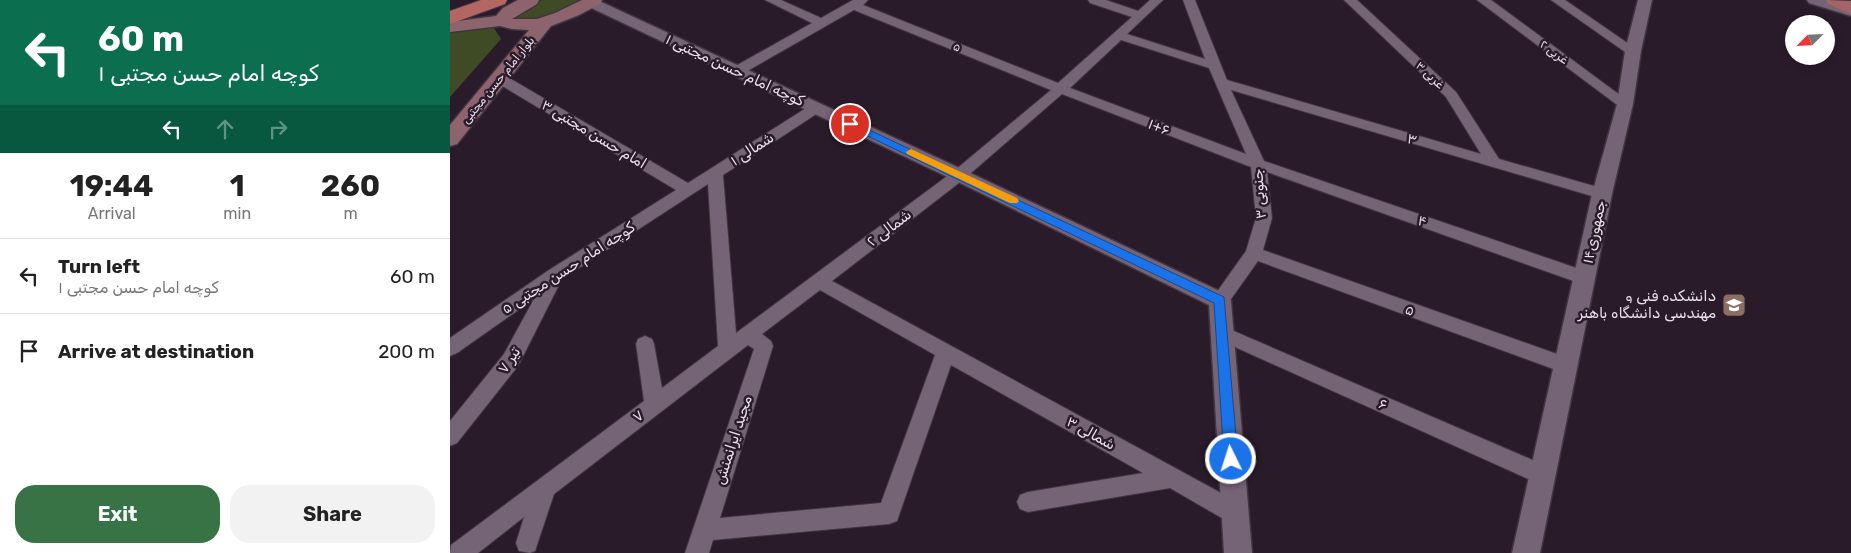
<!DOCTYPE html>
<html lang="en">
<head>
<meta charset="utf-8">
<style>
  :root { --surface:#fff; --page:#f2f2f2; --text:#222; --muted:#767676; --line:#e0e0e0; --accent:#387346 }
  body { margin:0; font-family:Rubik,Vazirmatn,sans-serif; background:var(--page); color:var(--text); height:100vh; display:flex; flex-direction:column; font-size:19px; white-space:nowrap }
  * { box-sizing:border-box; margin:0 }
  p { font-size:16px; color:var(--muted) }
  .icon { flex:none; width:28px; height:28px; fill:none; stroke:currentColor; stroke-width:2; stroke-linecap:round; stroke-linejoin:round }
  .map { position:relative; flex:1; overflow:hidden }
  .side { display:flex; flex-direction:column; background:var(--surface); width:450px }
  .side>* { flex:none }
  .hud { background:#0b6e4f; color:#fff; overflow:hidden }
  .needle { width:32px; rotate:246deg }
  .buttons { position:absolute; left:1335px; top:15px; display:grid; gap:10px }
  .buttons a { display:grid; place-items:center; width:50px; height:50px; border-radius:50%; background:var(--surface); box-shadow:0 2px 8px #0003; font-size:25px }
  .pin { position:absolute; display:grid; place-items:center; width:42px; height:42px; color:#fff; margin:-21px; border:2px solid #fff; border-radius:50%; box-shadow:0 1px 5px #0007 }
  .me { position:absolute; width:55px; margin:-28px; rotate:356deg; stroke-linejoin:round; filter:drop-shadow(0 0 4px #0008) }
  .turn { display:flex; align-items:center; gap:18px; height:105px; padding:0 15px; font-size:22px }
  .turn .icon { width:65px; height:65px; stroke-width:2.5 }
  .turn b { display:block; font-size:35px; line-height:42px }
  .lanes { display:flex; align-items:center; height:48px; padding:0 15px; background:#0003; justify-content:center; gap:25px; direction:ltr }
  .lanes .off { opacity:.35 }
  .eta { display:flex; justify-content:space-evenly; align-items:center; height:85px; text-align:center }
  .eta b { font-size:30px; font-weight:700; line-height:35px }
  .cta { display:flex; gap:10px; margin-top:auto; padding:10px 15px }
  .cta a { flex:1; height:58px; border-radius:20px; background:var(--accent); color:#fff; font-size:20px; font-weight:700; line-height:58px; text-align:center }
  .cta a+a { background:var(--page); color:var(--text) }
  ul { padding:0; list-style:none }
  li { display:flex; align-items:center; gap:15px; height:75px; padding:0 15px; border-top:1px solid var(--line) }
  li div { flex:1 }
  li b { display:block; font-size:19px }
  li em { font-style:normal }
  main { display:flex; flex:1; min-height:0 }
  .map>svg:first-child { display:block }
  .green { fill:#3e4b25 }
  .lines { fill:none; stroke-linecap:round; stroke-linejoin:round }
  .minor-casing { stroke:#413542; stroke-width:2 }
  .tertiary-casing { stroke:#413542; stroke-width:3 }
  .secondary-casing { stroke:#413542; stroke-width:3 }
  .primary-casing { stroke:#413542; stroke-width:2 }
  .trunk-casing { stroke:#413542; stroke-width:2 }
  .minor { fill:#756376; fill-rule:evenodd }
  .tertiary { fill:#756376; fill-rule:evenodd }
  .secondary { fill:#8d646e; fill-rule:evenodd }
  .primary { fill:#a46567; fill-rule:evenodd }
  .trunk { fill:#b46662; fill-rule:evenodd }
  .route { fill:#1a73e8; stroke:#114b97 }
  .slow { fill:#f59e0b }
  .labels { text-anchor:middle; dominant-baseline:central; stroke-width:5; stroke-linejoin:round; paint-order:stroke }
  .far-street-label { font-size:12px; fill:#e8dee9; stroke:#2a1b2b }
  .street-label { font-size:15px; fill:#e8dee9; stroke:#2a1b2b }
  .poi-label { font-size:15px; fill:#e8dee9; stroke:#2a1b2b; text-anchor:end }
</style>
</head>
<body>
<main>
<section class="side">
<div class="hud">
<div class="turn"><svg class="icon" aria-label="left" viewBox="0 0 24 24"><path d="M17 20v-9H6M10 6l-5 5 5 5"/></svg><div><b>60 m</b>کوچه امام حسن مجتبی ۱</div></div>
<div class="lanes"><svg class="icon" aria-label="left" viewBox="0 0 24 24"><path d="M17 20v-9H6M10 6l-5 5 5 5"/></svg><svg class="icon off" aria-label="ahead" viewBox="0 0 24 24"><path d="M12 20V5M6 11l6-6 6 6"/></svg><svg class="icon off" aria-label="right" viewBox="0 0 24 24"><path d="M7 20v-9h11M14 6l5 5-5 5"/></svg></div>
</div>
<div class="eta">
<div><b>19:44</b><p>Arrival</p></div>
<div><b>1</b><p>min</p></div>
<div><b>260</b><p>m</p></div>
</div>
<ul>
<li><svg class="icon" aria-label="left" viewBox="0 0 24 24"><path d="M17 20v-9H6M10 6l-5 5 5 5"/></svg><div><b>Turn left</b><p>کوچه امام حسن مجتبی ۱</p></div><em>60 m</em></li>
<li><svg class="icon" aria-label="arrive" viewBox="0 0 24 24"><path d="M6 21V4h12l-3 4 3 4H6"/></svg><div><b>Arrive at destination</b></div><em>200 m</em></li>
</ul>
<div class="cta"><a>Exit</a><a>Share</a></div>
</section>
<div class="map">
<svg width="1401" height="553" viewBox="0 0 1401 553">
  <rect width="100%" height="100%" fill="#2a1b2b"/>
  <path class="green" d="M92,0H134C117,8 81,29 64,18L75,7Z
    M31,26L44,28L51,39L0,97V33Z"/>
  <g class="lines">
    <g class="minor-casing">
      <path id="minor" d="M315,0H331L371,18L403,0H418L413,5L608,83L682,17L640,3L638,0H656L688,11L700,0H713L677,34L755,59L733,0H745L777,80L1031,154L996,97L894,0H907L1006,92L1049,159L1158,190L1160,194L1158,198L1152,199L781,90L814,161L1141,273L1144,278L1141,283L1135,285L1129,283L817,172L822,218L813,250L1124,360L1127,366L1124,372L1117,374L808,261L776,306L770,308L764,306L761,301L764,296L796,251L806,218L801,167L612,94L514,179L382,281L793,505L796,513L793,521L785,524L777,521L720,488L578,512L570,509L567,502L570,495L578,492L693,473L501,365L447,521L439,524L263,540L259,553H235L304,349L298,345L104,494L85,551L80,553L69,551L66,543L74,517L28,553H0L1,545L194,401L186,344L188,339L195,336L202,339L204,344L212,388L268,346L258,184L112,279L68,366L7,443L0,446V421L54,354L84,299L7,353L0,356V338L99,270L226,190L44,81L42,78L44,75H54L238,183L361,105H371L373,108L371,111L273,175L286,333L504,171L601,90L404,10L292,74H282L280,71L282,68L362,23ZM671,40L759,68L796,154L620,88ZM370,290L485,355L431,503L270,518L323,346L321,341L312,334Z
        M1027,0H1041L1182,104L1180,107H1170Z
        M1101,0H1115L1189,51L1188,54H1178Z
        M772,326L1101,468L1104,475L1101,482L1093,485L1085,482L765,338L763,333L765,328Z"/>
    </g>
    <g class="tertiary-casing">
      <path id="tertiary" d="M134,0H147L516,171L778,295L781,301L802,553H774L759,305L502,179L135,5L133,2Z
        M1188,0H1202L1191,51L1183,104L1162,194L1090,553H1062L1142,194L1167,104L1175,51Z
        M1357,0H1379L1401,7V16L1359,3Z"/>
    </g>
    <g class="secondary-casing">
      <path id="secondary" d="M68,0H89L87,4L62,19H87L105,13L132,0H152L150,4L129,15L101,26L7,144L0,146V125L79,30L62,29L50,26L0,32V22L46,16L53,8Z"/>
    </g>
    <g class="primary-casing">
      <path id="primary" d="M1376,0L1401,1V14L1378,4Z"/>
    </g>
    <g class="trunk-casing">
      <path id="trunk" d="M31,0H57L55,4L0,24V11Z"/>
    </g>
    <use href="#minor" class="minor"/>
    <use href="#tertiary" class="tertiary"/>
    <use href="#secondary" class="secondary"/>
    <use href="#primary" class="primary"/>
    <use href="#trunk" class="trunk"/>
  </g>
  <path class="route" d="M400,121L774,297L788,459L786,464L781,465L776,464L774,459L764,303L397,126V122Z"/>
  <path class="slow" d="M461,149L567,198L569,201L567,203H560L457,154L456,152Z"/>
  <defs>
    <g id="university-square" transform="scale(1.25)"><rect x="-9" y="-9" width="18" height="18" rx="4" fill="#8d6e63" stroke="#2a1b2b"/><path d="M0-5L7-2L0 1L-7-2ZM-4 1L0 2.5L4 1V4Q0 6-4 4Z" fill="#fff"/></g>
  </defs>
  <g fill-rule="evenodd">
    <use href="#university-square" x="1284" y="305"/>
  </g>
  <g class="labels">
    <g class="far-street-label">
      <text transform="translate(507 47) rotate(22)">۵</text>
      <text transform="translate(1104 52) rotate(36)">۲ غربی</text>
      <text transform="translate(980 75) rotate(43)">۳ غربی</text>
      <text transform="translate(48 80) rotate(-51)">بلوار امام حسن مجتبی</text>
    </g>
    <g class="street-label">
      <text transform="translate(285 70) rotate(25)">کوچه امام حسن مجتبی ۱</text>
      <text transform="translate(709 127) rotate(21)">۱+۶</text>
      <text transform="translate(144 134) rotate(31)">امام حسن مجتبی ۳</text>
      <text transform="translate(962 139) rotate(16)">۳</text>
      <text transform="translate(302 149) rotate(-33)">۱ شمالی</text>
      <text transform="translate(809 194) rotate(-94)">۳ جنوبی</text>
      <text transform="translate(972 221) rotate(19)">۴</text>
      <text transform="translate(439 228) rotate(-37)">۲ شمالی</text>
      <text transform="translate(1144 232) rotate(-78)">جمهوری۱۴</text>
      <text transform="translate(118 268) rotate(-33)">کوچه امام حسن مجتبی ۵</text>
      <text transform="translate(960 310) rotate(20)">۵</text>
      <text transform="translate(59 360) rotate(-56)">۷ تیر</text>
      <text transform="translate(933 404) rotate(24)">۶</text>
      <text transform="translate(188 416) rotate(-37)">۷</text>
      <text transform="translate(641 433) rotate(29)">۳ شمالی</text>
      <text transform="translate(283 440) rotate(-72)">مجید ایرانمنش</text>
    </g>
    <g class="poi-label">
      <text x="1266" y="296">دانشکده فنی و<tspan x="1266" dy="17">مهندسی دانشگاه باهنر</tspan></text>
    </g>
  </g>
</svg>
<div class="buttons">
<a><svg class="needle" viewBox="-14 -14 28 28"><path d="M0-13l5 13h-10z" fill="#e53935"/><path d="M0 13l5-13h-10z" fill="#767676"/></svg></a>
</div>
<div class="pin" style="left:400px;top:124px;background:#d93025"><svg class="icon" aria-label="arrive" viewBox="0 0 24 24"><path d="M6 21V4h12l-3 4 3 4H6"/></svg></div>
<svg class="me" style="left:781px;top:459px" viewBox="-20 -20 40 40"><circle r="17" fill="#1a73e8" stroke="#fff" stroke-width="3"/><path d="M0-11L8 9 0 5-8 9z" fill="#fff"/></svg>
</div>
</main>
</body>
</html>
